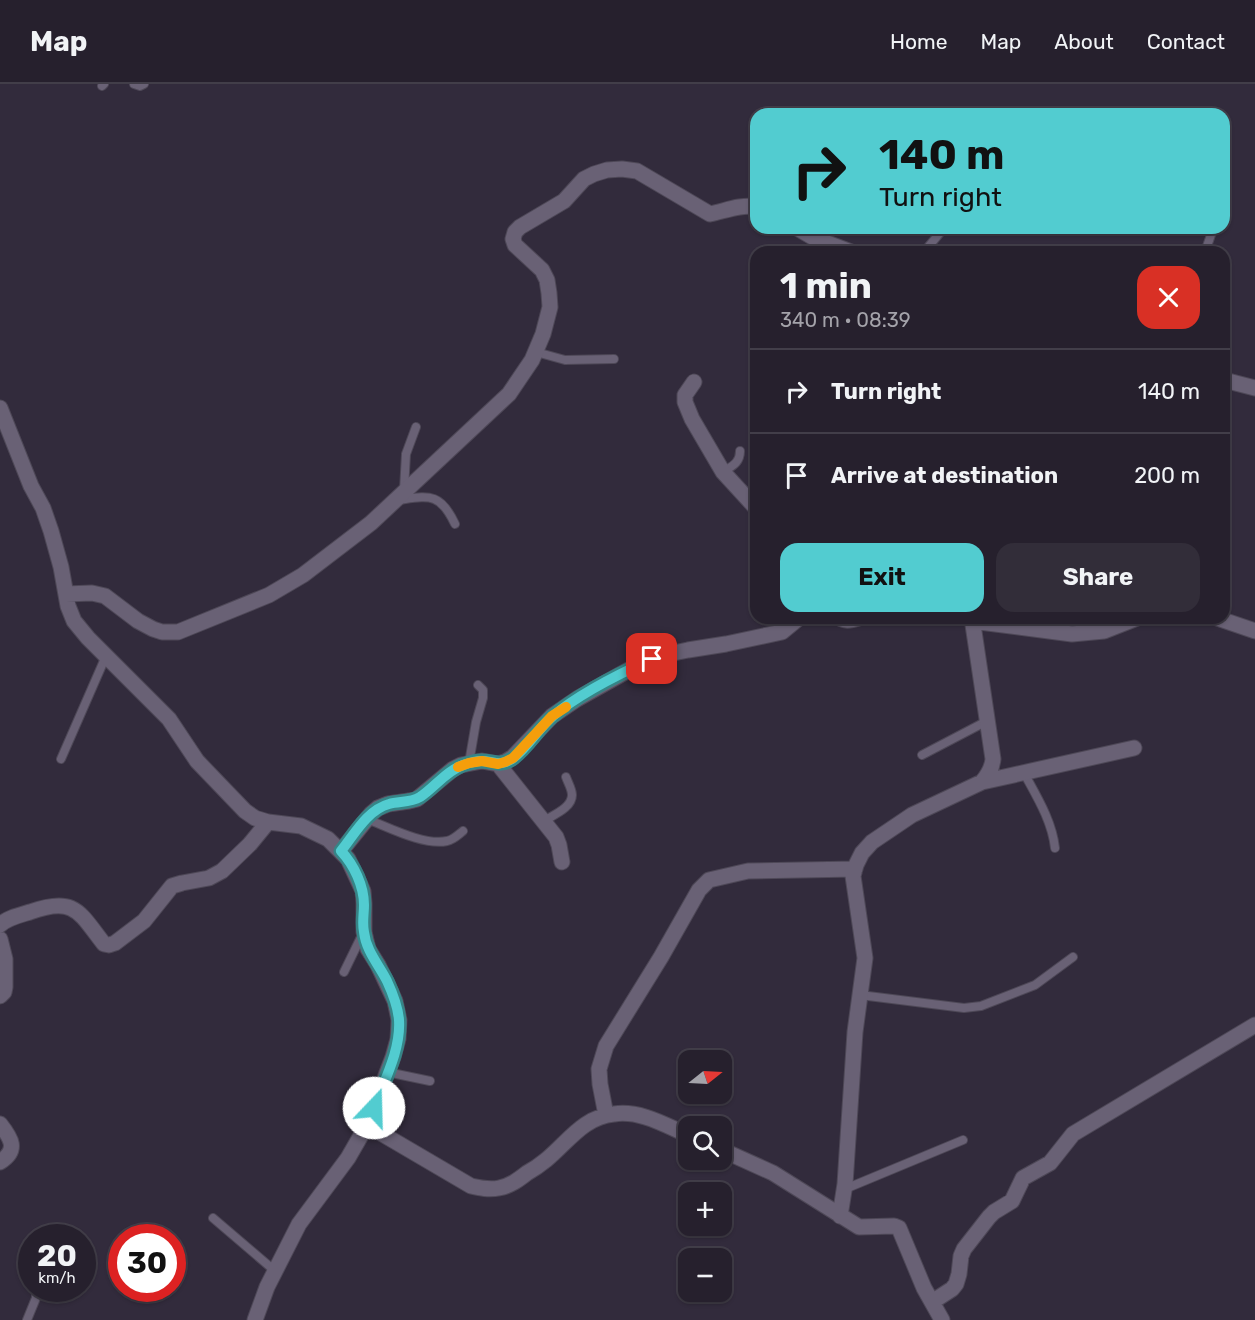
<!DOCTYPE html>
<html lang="en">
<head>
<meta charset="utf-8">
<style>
  :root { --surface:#26202d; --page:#322d39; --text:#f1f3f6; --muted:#a4a3aa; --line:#423e49; --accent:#52ccd0 }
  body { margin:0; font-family:Rubik,sans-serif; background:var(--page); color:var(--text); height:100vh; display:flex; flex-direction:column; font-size:22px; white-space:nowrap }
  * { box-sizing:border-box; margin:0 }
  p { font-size:20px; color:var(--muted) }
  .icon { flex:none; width:33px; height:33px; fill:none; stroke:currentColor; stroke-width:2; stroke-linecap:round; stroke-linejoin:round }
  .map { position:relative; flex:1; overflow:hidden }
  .sheet { position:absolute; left:750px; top:162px; width:480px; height:378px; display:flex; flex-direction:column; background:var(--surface); border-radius:18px; box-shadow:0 2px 4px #0004,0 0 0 2px var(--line) }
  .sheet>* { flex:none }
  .guide { position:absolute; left:750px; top:24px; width:480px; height:126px; border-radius:18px; box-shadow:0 2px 4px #0004,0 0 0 2px var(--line); background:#52ccd0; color:#111; overflow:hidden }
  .needle { width:39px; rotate:72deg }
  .controls { position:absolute; left:678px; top:966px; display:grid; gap:12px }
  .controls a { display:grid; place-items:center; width:54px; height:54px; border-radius:12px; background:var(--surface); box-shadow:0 2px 4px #0004,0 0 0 2px var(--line); font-size:30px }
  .speed { position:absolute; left:18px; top:1140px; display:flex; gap:12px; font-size:30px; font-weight:700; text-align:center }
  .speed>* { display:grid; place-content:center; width:78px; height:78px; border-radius:50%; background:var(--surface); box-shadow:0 2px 4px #0004,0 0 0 2px var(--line); line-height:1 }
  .speed small { font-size:15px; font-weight:400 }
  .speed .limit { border:9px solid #d22; background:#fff; color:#111 }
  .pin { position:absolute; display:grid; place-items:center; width:51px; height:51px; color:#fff; margin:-26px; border-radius:12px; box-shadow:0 3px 9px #0006 }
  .me { position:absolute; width:66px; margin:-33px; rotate:21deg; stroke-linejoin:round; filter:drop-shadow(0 0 4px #0008) }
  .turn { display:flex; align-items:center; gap:21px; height:126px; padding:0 30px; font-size:27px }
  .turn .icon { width:78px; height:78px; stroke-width:2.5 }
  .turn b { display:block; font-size:42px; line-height:51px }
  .round { display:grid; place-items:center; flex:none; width:63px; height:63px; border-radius:18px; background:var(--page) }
  .summary { display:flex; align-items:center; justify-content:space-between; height:102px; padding:0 30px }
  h1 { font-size:36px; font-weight:700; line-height:45px }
  .cta { display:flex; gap:12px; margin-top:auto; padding:12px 30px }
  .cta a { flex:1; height:69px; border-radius:18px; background:var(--accent); color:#111; font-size:24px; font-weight:700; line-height:69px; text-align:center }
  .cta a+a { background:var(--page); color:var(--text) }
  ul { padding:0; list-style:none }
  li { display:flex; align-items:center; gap:18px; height:84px; padding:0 30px; border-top:2px solid var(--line) }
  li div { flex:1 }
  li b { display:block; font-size:22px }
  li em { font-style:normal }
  header { display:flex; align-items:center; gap:36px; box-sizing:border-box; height:84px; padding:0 30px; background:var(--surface); border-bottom:2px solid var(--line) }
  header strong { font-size:28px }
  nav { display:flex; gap:33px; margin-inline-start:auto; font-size:21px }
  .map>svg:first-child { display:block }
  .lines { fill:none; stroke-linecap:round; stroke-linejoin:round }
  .service-casing { stroke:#4e4857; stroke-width:10 }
  .minor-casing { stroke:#4e4857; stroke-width:17 }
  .service { stroke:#696175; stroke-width:8 }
  .minor { stroke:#696175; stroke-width:15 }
  .route-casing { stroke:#358587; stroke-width:15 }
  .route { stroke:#52ccd0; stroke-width:10 }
  .slow { stroke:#f59e0b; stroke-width:10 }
</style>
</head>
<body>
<header>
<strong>Map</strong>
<nav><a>Home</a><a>Map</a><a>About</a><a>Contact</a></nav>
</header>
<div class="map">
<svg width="1255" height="1236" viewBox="0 0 1255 1236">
  <rect width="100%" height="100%" fill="#322b3c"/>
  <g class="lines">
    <g class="service-casing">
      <path id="service" d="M134,0L140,2L144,0
        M102,2L104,0
        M924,168L944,144
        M1205,168L1213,145
        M536,268L565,276L614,275
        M723,388C732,382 740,379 740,367
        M404,406L406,370L416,343
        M398,416C429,412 440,408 455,440
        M832,534C844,541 848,541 861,537
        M922,671L987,637
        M61,675L106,572
        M469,679L476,638L483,614V606L478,601
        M1024,689C1037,713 1052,737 1055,764
        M367,735C388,743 424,762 447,757C453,756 458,751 463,747
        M544,737C553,731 572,724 572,711C572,705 568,699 566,693
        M344,888L363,849
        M860,911L964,924L981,922L1035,901L1073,873
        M387,988L430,997
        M845,1105L963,1056
        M213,1134L275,1187
        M27,1236L36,1214V1204"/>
    </g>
    <g class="minor-casing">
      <path id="minor" d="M797,144L814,154L851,168
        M1224,296L1255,304
        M694,298L685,311V318L692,335L723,388L756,424
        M0,324L31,402L43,424L51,447L61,483L68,522L74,537L88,554L169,635L197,677L245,727L255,734L268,738L301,742L328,755L348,775L363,807L364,819V848L368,865L378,881L395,917L399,936L398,955L393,973L367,1041L348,1074L299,1140L267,1203L255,1236
        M66,510L92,509L105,512L138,537L153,545L162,548H178L269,511L303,491L371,439L509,310L532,276L543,250L550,223L549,209L547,196L542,186L515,161L513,155L515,148L520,143L564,117L584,95L594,90L607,86L622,85L637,87L710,130C725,127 741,120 756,123
        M1217,534L1255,547
        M972,537L1072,550L1104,547L1137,534
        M498,680L556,753L559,761L562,778
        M982,698L1134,664
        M341,767L371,730L378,724L388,720L409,717L417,715L453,685L461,681L482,677L498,680L505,678L513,673L552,632L577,615L634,583L664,571L688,566L726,560L782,548L799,534
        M0,841C7,834 20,831 30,828C75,812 79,828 104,860L109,861L115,859L144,837L172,802L182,799L209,794L222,787L250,760L268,738
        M0,855L5,875V903L4,908L0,912
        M606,1031L600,1000L599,985L606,962L661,873L699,806L709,796L748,787L855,785
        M0,1040C11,1054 19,1066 0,1078
        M367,1041L471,1102C480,1104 489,1106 499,1104C510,1102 518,1096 527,1089C534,1085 540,1081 546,1076C568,1058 583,1033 614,1030C640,1026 665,1041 688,1051
        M722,1066L773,1089L859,1143L894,1142L899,1144L924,1204L942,1236
        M840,1132L845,1100L855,948L865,874L853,792L856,781L862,769L872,758L912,731L982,698C988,691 992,685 993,675L972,534
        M932,1218L952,1205L956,1200L959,1190L961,1172L964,1165L989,1133L994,1128L1012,1117L1023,1094L1050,1079L1073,1050L1255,941"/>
    </g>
    <use href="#service" class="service"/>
    <use href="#minor" class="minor"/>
  </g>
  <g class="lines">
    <g class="route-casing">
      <path id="route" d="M374,1024C384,997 401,966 399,936C398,923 393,910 387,897C379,881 366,867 364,848C362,839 364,830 364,821C364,802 354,781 341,767C354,751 367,726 389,720C399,717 410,719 420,713C435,703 446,687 463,681C469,679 475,677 481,677C494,677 499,683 512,675C528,664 538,644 553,632C579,610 621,589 652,575"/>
    </g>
    <use href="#route" class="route"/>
    <path class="slow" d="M458,683L469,679L482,677L498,680L505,678L513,674L552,632L566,623"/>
  </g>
</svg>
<div class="controls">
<a><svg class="needle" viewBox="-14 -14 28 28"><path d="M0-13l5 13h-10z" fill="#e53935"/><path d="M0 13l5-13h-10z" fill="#a4a3aa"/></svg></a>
<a><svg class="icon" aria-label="search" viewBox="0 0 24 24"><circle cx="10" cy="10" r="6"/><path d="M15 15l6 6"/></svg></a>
<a>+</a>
<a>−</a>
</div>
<div class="speed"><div>20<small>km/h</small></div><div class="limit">30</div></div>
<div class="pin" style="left:652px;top:575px;background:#d93025"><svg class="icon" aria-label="arrive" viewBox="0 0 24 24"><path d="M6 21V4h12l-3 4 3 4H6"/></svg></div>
<svg class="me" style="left:374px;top:1024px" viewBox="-20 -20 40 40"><circle r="19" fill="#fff"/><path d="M0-13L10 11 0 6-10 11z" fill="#52ccd0"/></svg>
<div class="guide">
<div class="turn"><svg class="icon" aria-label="right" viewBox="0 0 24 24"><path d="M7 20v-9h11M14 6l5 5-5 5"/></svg><div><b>140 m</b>Turn right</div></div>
</div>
<section class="sheet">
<div class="summary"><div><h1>1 min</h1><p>340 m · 08:39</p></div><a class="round" style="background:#d93025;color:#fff"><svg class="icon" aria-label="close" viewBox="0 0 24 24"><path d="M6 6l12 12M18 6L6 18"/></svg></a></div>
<ul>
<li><svg class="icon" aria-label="right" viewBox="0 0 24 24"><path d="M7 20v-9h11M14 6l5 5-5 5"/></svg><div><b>Turn right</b></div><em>140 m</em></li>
<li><svg class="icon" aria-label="arrive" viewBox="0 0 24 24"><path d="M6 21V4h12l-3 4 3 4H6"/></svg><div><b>Arrive at destination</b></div><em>200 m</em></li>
</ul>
<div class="cta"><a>Exit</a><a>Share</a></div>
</section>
</div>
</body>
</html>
